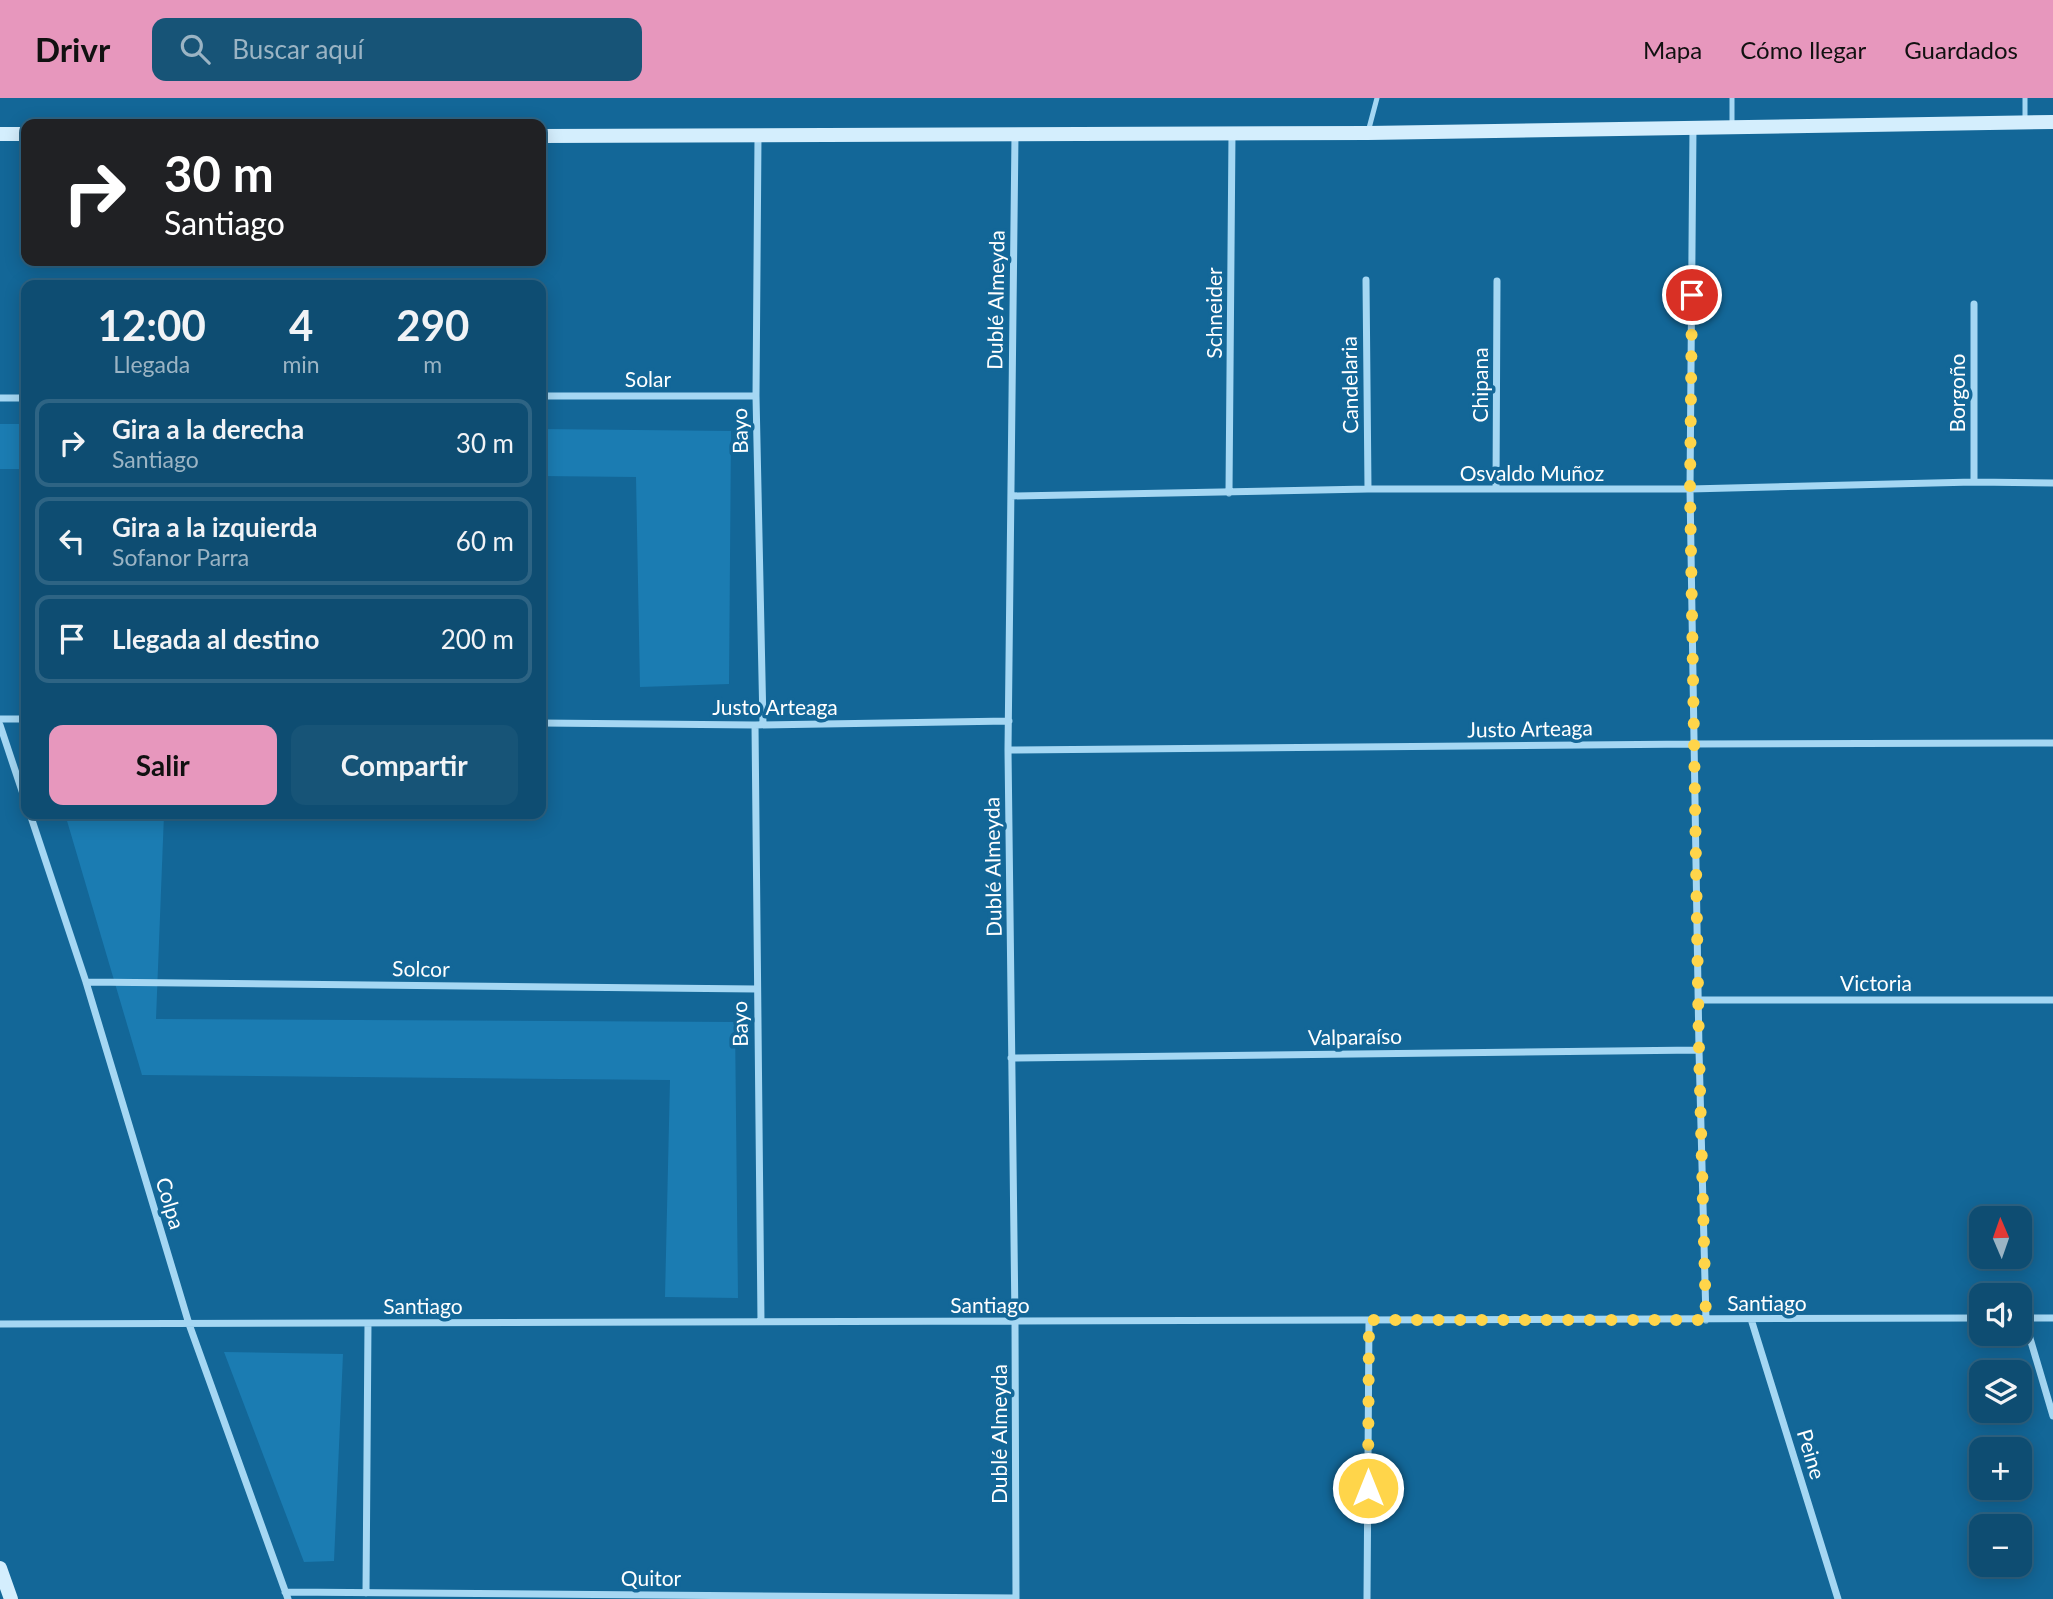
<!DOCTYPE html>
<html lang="es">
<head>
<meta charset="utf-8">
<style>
  :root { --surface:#0e4d72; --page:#175477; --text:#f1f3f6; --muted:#9bb4c4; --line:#2e6484; --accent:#e797bd }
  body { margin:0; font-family:Lato,sans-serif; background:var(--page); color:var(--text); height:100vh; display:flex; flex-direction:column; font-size:26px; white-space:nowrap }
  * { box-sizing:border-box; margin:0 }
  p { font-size:23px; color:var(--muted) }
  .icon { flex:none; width:38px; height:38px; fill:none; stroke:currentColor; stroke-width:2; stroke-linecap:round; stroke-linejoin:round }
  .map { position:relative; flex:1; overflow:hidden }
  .details { position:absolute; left:21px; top:182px; width:525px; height:539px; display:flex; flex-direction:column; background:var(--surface); border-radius:14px; box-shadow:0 4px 18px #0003,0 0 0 2px var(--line) }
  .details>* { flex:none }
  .guide { position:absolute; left:21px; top:21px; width:525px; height:147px; border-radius:14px; box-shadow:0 4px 18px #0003,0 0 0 2px var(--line); background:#202124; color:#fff; overflow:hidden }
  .needle { width:46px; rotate:358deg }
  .tools { position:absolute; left:1969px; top:1108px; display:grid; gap:14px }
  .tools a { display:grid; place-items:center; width:63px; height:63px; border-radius:14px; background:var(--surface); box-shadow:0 4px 18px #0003,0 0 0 2px var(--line); font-size:35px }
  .pin { position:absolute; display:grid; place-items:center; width:60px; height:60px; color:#fff; margin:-30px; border:4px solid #fff; border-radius:50%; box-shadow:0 2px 7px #0007 }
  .me { position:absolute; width:77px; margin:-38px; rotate:0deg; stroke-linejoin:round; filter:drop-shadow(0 0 5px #0008) }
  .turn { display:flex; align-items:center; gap:24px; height:147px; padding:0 28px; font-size:32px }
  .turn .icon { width:91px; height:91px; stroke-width:2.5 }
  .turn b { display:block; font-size:49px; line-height:60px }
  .eta { display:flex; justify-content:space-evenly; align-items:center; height:119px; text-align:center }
  .eta b { font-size:42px; font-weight:700; line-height:49px }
  .action { display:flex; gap:14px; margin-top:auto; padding:14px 28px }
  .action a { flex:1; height:80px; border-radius:14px; background:var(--accent); color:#111; font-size:28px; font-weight:700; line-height:80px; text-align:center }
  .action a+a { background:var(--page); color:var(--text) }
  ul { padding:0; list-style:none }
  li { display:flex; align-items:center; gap:21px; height:88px; margin:0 14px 10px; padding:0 14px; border:4px solid var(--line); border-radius:14px }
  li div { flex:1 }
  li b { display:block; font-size:26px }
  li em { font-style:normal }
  header { display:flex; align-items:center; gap:42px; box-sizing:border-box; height:98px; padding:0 35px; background:var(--accent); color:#111 }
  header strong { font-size:33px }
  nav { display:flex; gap:38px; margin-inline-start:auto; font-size:24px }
  .search { width:490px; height:63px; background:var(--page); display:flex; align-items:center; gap:18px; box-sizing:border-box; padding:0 24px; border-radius:14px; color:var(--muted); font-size:26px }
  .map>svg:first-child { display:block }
  .green { fill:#1b7cb2 }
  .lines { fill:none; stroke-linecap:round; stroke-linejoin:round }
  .lane { stroke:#a5d7f3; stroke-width:5 }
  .street { stroke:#a5d7f3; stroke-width:7 }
  .secondary { stroke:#d4eefd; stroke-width:14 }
  .route { stroke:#ffd54a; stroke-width:12; stroke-dasharray:0 21.6 }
  .labels { text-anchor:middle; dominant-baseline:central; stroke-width:7; stroke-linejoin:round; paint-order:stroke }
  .street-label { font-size:21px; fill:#fff; stroke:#136798 }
</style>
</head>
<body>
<header>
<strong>Drivr</strong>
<div class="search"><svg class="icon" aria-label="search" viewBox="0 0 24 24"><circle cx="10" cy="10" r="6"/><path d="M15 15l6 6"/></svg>Buscar aquí</div>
<nav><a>Mapa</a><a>Cómo llegar</a><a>Guardados</a></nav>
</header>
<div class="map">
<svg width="2053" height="1501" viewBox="0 0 2053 1501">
  <rect width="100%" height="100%" fill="#136798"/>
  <path class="green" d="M0,326H26V371H0Z
    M541,331L731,333L729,586L640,589L636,379L541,378Z
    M65,716H164L156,921L735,924L738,1200L665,1199L670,982L142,977Z
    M224,1254L343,1256L334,1463L304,1464Z"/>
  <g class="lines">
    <path class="lane" d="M2025,0V24
      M1732,28V0
      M1368,34L1377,0"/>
    <path class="street" d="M1693,30L1690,391L1699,952L1706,1222
      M1015,37L1008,652L1015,1223L1016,1501
      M758,39L756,298L763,626
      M1366,182L1368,391
      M541,298H756
      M0,300H26
      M1974,384V206
      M1496,391L1497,183
      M1229,395L1232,35
      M1011,398L1368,391H1690L1974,384L2053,385
      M0,621H26
      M541,625L755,627L1009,623
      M0,627L26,705
      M755,627L761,1224
      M1008,652L1695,646L2053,645
      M30,716L86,884L189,1226L288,1501
      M86,884L756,891
      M1698,902H2053
      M1011,960L1699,952
      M2022,1220H2053
      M2024,1220L2053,1318
      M1751,1221L1838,1501
      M0,1226L1981,1220
      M285,1494L1016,1500
      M366,1495L368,1225
      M1367,1501L1369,1222"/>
    <path class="secondary" d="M0,36H26
      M541,38L1368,35L2053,24
      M0,1470L11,1501"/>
  </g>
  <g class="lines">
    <path class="route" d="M1368,1390L1369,1222H1706L1699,952L1690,391L1692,197"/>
  </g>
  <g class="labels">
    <g class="street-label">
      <text transform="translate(995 202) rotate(-89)">Dublé Almeyda</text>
      <text transform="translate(1213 215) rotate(-90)">Schneider</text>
      <text x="648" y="280">Solar</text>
      <text transform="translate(1349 287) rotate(-91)">Candelaria</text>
      <text transform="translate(1479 287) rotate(-90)">Chipana</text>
      <text transform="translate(1956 295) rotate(-90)">Borgoño</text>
      <text transform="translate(739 333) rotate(-91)">Bayo</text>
      <text x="1532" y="374">Osvaldo Muñoz</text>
      <text x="775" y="608">Justo Arteaga</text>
      <text transform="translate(1530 630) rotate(-1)">Justo Arteaga</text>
      <text transform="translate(992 769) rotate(-91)">Dublé Almeyda</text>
      <text transform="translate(421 870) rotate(1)">Solcor</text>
      <text x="1876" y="884">Victoria</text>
      <text transform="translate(739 926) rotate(-91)">Bayo</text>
      <text transform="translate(1355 938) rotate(-1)">Valparaíso</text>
      <text transform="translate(171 1105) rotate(73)">Colpa</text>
      <text x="1767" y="1204">Santiago</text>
      <text x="990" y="1206">Santiago</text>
      <text x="423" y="1207">Santiago</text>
      <text transform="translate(998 1336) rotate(-90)">Dublé Almeyda</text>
      <text transform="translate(1812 1356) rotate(73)">Peine</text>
      <text x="651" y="1479">Quitor</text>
    </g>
  </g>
</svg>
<div class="tools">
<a><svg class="needle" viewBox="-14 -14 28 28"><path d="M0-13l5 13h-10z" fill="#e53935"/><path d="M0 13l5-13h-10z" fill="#9bb4c4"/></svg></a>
<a><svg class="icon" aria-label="sound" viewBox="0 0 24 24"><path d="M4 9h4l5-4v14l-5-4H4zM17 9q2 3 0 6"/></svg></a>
<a><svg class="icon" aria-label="layers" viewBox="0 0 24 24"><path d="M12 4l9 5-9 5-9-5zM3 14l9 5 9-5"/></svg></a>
<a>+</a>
<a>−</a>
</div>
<div class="pin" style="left:1692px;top:197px;background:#d93025"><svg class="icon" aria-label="arrive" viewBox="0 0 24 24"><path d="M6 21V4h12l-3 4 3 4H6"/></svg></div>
<svg class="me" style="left:1368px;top:1390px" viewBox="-20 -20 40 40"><circle r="17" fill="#ffd54a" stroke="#fff" stroke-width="3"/><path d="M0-11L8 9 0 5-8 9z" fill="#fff"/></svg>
<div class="guide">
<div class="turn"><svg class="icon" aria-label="right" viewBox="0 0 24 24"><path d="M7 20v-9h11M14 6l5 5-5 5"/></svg><div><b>30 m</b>Santiago</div></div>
</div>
<section class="details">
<div class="eta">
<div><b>12:00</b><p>Llegada</p></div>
<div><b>4</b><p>min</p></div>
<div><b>290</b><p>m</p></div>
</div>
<ul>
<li><svg class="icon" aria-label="right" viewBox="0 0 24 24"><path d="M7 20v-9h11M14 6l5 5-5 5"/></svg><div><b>Gira a la derecha</b><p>Santiago</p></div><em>30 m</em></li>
<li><svg class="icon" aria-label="left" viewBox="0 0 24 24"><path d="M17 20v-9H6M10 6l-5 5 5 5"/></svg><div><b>Gira a la izquierda</b><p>Sofanor Parra</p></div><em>60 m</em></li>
<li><svg class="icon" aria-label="arrive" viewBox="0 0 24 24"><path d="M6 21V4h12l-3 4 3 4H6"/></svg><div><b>Llegada al destino</b></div><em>200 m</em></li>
</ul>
<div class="action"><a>Salir</a><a>Compartir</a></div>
</section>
</div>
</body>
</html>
